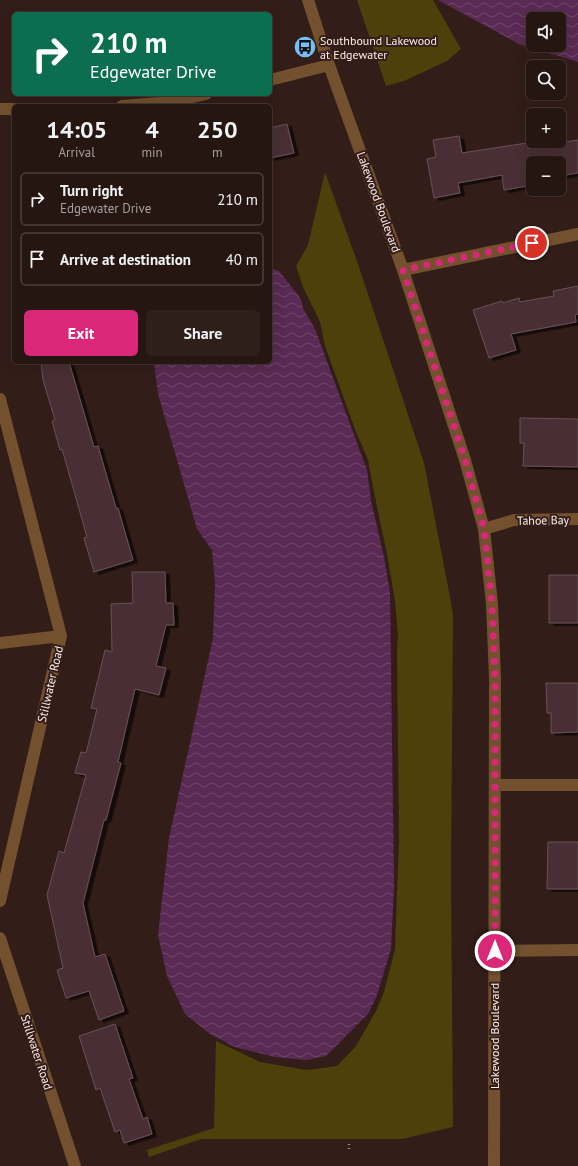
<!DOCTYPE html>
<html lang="en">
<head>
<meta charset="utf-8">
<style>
  :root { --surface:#261612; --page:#2e1f1b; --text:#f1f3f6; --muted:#a49f9f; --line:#423532; --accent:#db2777 }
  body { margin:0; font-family:"PT Sans",sans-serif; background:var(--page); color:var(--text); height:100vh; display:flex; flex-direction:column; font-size:15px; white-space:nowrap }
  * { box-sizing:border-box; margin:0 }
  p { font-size:13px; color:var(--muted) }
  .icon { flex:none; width:22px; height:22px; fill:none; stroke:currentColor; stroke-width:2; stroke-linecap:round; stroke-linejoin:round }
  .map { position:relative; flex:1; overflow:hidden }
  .details { position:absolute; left:12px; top:104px; width:260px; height:260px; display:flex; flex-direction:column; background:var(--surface); border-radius:6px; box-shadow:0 4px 16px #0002,0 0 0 1px var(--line) }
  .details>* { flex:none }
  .guide { position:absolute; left:12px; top:12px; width:260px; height:84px; border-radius:6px; box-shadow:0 4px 16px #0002,0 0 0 1px var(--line); background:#0b6e4f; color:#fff; overflow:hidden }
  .fabs { position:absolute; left:526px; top:12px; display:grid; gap:8px }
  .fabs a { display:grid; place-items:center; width:40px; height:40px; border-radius:6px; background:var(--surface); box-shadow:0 4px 16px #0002,0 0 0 1px var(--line); font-size:20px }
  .pin { position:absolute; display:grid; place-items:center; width:34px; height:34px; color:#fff; margin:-17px; border:2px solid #fff; border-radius:50%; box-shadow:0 1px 4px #0007 }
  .me { position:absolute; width:44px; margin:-22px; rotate:0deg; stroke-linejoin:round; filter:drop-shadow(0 0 3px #0008) }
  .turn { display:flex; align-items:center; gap:14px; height:84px; padding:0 12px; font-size:18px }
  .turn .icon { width:52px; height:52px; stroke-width:2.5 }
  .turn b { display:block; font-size:28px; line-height:34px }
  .eta { display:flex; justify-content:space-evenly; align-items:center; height:68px; text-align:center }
  .eta b { font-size:24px; font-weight:700; line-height:28px }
  .action { display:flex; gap:8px; margin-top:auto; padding:8px 12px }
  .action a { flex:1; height:46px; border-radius:6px; background:var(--accent); color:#fff; font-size:16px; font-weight:700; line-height:46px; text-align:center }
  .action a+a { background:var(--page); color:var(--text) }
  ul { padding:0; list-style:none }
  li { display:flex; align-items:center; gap:12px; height:54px; margin:0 8px 6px; padding:0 4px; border:2px solid var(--line); border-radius:6px }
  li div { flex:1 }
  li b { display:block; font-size:15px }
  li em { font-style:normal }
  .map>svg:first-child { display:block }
  .green { fill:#4d400b }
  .water { fill:url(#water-waves); fill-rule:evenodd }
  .building { fill:#482f35; stroke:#6b5056; filter:url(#shadow) }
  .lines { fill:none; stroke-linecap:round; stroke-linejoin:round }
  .path { stroke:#998682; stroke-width:2.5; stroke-dasharray:1 3; stroke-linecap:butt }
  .minor { stroke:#73512e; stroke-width:12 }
  .route { stroke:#db2777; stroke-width:7; stroke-dasharray:0 12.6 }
  .labels { text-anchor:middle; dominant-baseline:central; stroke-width:4; stroke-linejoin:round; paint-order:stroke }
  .poi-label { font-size:12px; fill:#feeeea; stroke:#331d18; text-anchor:start }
  .street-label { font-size:12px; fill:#feeeea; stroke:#331d18 }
</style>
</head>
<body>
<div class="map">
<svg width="578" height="1166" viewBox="0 0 578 1166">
  <defs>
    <pattern id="water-waves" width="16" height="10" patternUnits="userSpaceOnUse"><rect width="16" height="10" fill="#592a53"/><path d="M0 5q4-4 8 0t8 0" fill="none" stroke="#72496c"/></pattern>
    <filter id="shadow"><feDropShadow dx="4.5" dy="2.5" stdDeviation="0" flood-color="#0009"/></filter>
  </defs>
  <rect width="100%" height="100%" fill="#331d18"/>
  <path class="green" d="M357,0H433L461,49L447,61L404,81L386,86Z
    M325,172L358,264L424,463L451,602L453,616L451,873L453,1127L402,1139H201L149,1157L147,1150L214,1128L216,1041L260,1062L307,1070L337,1066L356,1046L376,1011L384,992L395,949L399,839L397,652L398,635L395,601L387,554L376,502L368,460L356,432L325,346L320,322L303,287L296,266L308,245Z"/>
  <path class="water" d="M438,0H578V62L519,44ZM533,19H559V45H533Z
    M270,268L279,271L301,299L303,308L315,329L367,470L371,501L384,557L390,593L394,885L391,949L376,998L368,1014L326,1056L307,1060L274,1057L235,1047L210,1034L185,1014L167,976L158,935L169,838L213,638L215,583L212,550L197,529L158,394L154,362H270Z"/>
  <path class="building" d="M287,124L294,153L270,158V128Z
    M459,136L462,153L527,143L528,148L578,140V173L559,176V163H533V185L504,190L502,175L458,183L460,193L434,198L427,159L436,157L433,140Z
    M578,286V314L575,315L576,322L511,334L516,350L489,358L473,310L502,301L503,303L519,298L520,302L554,296L553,291Z
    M41,362H69L94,447L98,446L116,508H118L133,560L94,572L84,538L87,537L62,449L60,450L52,421L55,420L43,380Z
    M520,418L578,419V467L523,466L524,443H520Z
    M132,572H165L166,603H173L174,625H166L156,666L166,668L159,695L135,689L118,762L121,763L106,820H104L83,903L95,957L105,954L124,1011L99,1020L89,991L66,998L57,970L63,968L47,895L59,851L64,853L86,775L75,773L81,752L86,753L97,709L91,708L105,650L112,652L111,604L133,603Z
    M549,575H578V623H549Z
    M546,683H578V732L551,733V713H547Z
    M548,842H578V889H547Z
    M115,1024L133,1078L129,1079L143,1119L147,1117L152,1134L124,1143L120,1130L115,1132L100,1088L96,1090L79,1036Z"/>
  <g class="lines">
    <path class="path" d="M349,1144V1152"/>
    <path class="minor" d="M308,0L329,65L403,270L465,460L484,529L492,604L495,678L494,1166
      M270,80L329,65
      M122,106L170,102L206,94
      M0,109H14
      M403,270L578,234
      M0,399L61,636L0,901
      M484,529L514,520L578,519
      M0,643L61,636
      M495,785H578
      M0,938L75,1166
      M495,951L578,950"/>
  </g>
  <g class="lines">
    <path class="route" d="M495,951V678L492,604L484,529L465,460L403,270L532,243"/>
  </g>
  <defs>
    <g id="bus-disc" transform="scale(1.15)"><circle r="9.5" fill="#74c0f6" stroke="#331d18"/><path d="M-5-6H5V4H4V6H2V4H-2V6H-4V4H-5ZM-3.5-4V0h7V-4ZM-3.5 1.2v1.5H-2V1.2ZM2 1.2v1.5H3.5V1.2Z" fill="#111"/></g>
  </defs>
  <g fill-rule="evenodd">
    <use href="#bus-disc" x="305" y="47"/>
  </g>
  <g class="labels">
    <g class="poi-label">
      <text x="320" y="40">Southbound Lakewood<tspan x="320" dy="14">at Edgewater</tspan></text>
    </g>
    <g class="street-label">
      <text transform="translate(379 202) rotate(70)">Lakewood Boulevard</text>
      <text transform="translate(543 520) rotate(-1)">Tahoe Bay</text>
      <text transform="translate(50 684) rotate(-77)">Stillwater Road</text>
      <text transform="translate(494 1036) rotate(-90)">Lakewood Boulevard</text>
      <text transform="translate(37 1052) rotate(72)">Stillwater Road</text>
    </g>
  </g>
</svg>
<div class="fabs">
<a><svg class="icon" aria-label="sound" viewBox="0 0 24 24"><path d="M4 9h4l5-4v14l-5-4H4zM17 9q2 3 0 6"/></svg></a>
<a><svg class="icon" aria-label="search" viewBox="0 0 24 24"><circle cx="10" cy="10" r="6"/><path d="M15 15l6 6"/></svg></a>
<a>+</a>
<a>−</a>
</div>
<div class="pin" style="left:532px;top:243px;background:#d93025"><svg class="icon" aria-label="arrive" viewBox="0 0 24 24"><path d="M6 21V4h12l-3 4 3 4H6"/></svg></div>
<svg class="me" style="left:495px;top:951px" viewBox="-20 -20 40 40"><circle r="17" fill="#db2777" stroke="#fff" stroke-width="3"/><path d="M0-11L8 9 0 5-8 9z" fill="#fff"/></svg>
<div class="guide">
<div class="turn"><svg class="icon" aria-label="right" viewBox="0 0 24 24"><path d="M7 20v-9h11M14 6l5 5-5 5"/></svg><div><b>210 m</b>Edgewater Drive</div></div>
</div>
<section class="details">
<div class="eta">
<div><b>14:05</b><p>Arrival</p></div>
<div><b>4</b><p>min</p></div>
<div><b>250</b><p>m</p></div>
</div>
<ul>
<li><svg class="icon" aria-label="right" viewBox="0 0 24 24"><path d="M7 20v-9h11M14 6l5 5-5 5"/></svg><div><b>Turn right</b><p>Edgewater Drive</p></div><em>210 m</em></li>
<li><svg class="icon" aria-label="arrive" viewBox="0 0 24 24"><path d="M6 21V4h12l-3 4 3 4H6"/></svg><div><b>Arrive at destination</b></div><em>40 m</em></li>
</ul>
<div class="action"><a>Exit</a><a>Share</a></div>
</section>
</div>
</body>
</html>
